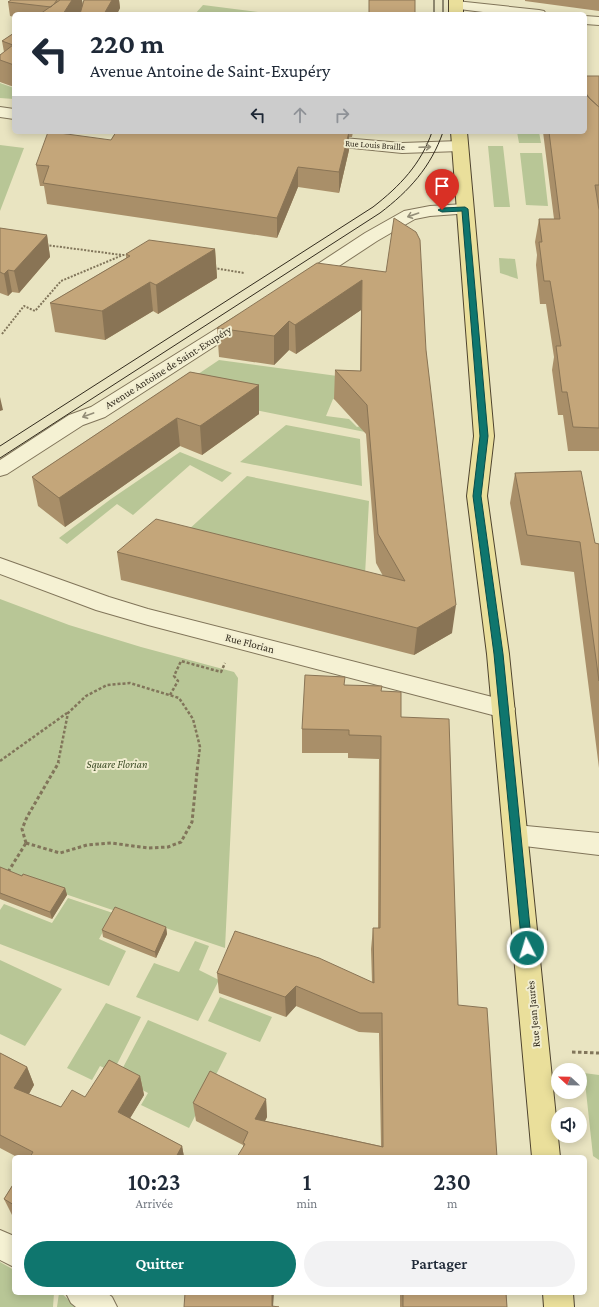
<!DOCTYPE html>
<html lang="fr">
<head>
<meta charset="utf-8">
<style>
  :root { --surface:#fff; --page:#f2f2f3; --text:#1f2937; --muted:#747a83; --accent:#0f766e }
  body { margin:0; font-family:"Crimson Pro",serif; background:var(--page); color:var(--text); height:100vh; display:flex; flex-direction:column; font-size:15px; white-space:nowrap }
  * { box-sizing:border-box; margin:0 }
  p { font-size:13px; color:var(--muted) }
  .icon { flex:none; width:22px; height:22px; fill:none; stroke:currentColor; stroke-width:2; stroke-linecap:round; stroke-linejoin:round }
  .map { position:relative; flex:1; overflow:hidden }
  .drawer { position:absolute; left:12px; top:1155px; width:575px; height:140px; display:flex; flex-direction:column; background:var(--surface); border-radius:6px; box-shadow:0 2px 10px #0003 }
  .drawer>* { flex:none }
  .top-card { position:absolute; left:12px; top:12px; width:575px; height:122px; border-radius:6px; box-shadow:0 2px 10px #0003; background:#fff; color:var(--text); overflow:hidden }
  .needle { width:26px; rotate:292deg }
  .tools { position:absolute; left:551px; top:1063px; display:grid; gap:8px }
  .tools a { display:grid; place-items:center; width:36px; height:36px; border-radius:50%; background:var(--surface); box-shadow:0 2px 10px #0003; font-size:20px }
  .pin { position:absolute; display:grid; place-items:center; width:34px; height:34px; color:#fff; margin:-41px -17px; border-radius:50% 50% 50% 0; rotate:-45deg; box-shadow:0 0 4px #0007 }
  .pin .icon { rotate:45deg }
  .me { position:absolute; width:44px; margin:-22px; rotate:355deg; stroke-linejoin:round; filter:drop-shadow(0 0 3px #0008) }
  .turn { display:flex; align-items:center; gap:14px; height:84px; padding:0 12px; font-size:18px }
  .turn .icon { width:52px; height:52px; stroke-width:2.5 }
  .turn b { display:block; font-size:28px; line-height:34px }
  .lanes { display:flex; align-items:center; height:38px; padding:0 12px; background:#0003; justify-content:center; gap:20px; direction:ltr }
  .lanes .off { opacity:.35 }
  .eta { display:flex; justify-content:space-evenly; align-items:center; height:68px; text-align:center }
  .eta b { font-size:24px; font-weight:600; line-height:28px }
  .button { display:flex; gap:8px; margin-top:auto; padding:8px 12px }
  .button a { flex:1; height:46px; border-radius:24px; background:var(--accent); color:#fff; font-size:16px; font-weight:600; line-height:46px; text-align:center }
  .button a+a { background:var(--page); color:var(--text) }
  .map>svg:first-child { display:block }
  .green { fill:#b8c696 }
  .lines { fill:none; stroke-linecap:round; stroke-linejoin:round }
  .minor-casing { stroke:#81755a; stroke-width:2 }
  .major-casing { stroke:#4e432e; stroke-width:2 }
  .path-far2 { stroke:#81755a; stroke-width:2; stroke-dasharray:2 1.5; stroke-linecap:butt }
  .path-far1 { stroke:#81755a; stroke-width:2.5; stroke-dasharray:3 2; stroke-linecap:butt }
  .path { stroke:#81755a; stroke-width:3; stroke-dasharray:3.5 2.5; stroke-linecap:butt }
  .minor { fill:#f5f1d3; fill-rule:evenodd }
  .major { fill:#eadf9b; fill-rule:evenodd }
  .tram { stroke:#322b1d; stroke-width:1 }
  .wall { fill:#a98f69 }
  .shaded-wall { fill:#897455 }
  .building { fill:#c4a67a; stroke:#897455 }
  .oneway { stroke:#948e78 }
  .route { fill:#0f766e; stroke:#0a4d48 }
  .labels { text-anchor:middle; dominant-baseline:central; stroke-width:4; stroke-linejoin:round; paint-order:stroke }
  .far-street-label { font-size:9px; fill:#322b1d; stroke:#f1edd0 }
  .street-label { font-size:11px; fill:#322b1d; stroke:#f1edd0 }
  .park-label { font-size:11px; font-style:italic; fill:#3c4c26; stroke:#f1edd0 }
</style>
</head>
<body>
<div class="map">
<svg width="599" height="1307" viewBox="0 0 599 1307">
  <rect width="100%" height="100%" fill="#e9e4c1"/>
  <path class="green" d="M203,5L274,14H195Z
    M0,83L14,88V99L0,98Z
    M517,132H539L541,143H519Z
    M0,145L24,148L0,211Z
    M488,146H503L510,207H494Z
    M520,153H542L548,206L526,205Z
    M499,258L515,259L518,279L500,273Z
    M219,360L367,380L346,402L333,399L326,416L349,419L357,427L371,423L395,438L170,393Z
    M286,425L360,439L362,486L240,462Z
    M180,452L232,473L222,482L190,465L133,515L117,504L67,544L59,538L111,499Z
    M247,476L369,501L365,575L186,532Z
    M0,599L69,625L141,647L234,672L238,678L225,948L0,872Z
    M68,898L113,913L99,939L126,951L109,986L0,944V910L4,904L52,923Z
    M195,941L209,946L199,970L219,980L198,1021L136,997L154,963L179,972Z
    M0,960L62,989L25,1046L0,1034Z
    M220,997L272,1017L260,1042L208,1021Z
    M106,1003L141,1017L113,1072L100,1066L92,1080L67,1068Z
    M148,1020L227,1053L189,1128L141,1105L148,1093L118,1077Z
    M584,1073L599,1075V1160L593,1156Z
    M0,1262L14,1270V1293H54L53,1307H0Z
    M59,1293H61L77,1307H57Z"/>
  <g class="lines">
    <g class="minor-casing">
      <path id="minor" d="M456,1L539,10L544,11L546,14H499L451,8L449,5L451,2Z
        M585,16L599,17V25L585,24Z
        M0,107L14,109V119L0,117Z
        M319,136L402,143L460,141L466,143L468,146L466,149L460,151L402,153L313,144L311,141L313,138Z
        M465,204L471,205L473,209L471,213L430,216L415,219L377,241L310,285L304,287L298,285L295,281L298,277L365,233L404,211L430,206Z
        M243,314L249,316L252,320L249,324L105,417L83,425L7,474L0,476V460L69,415L91,407L237,316Z
        M0,558L109,597L148,609L504,700L512,703L515,709L512,715L504,718L148,625L96,610L0,574Z
        M516,825L599,833V855L516,845L507,842L504,835L507,828Z
        M0,1230L14,1236V1267L0,1260Z
        M66,1293H107L112,1297L117,1307H76L71,1303Z"/>
    </g>
    <g class="major-casing">
      <path id="major" d="M449,0H463V14H449Z
        M451,132H467L494,436L487,496L509,654L560,1157H532L487,654L467,496L474,436Z
        M543,1293H573L574,1307H544Z"/>
    </g>
    <path class="path-far2" d="M46,245L122,255
      M214,268L244,273
      M2,334L24,306L35,311L61,281L123,255H128"/>
    <path class="path-far1" d="M170,695L178,681L174,676L181,661L221,672L225,663
      M0,761L67,713
      M58,763L68,713L86,696L107,685L130,683L179,698L193,719L200,747L198,763"/>
    <path class="path" d="M26,843L60,853L87,845L111,843L148,848L168,847L181,842L192,822L198,762
      M26,843L22,829L27,817L59,762
      M8,872L26,843
      M572,1052L599,1053"/>
    <use href="#minor" class="minor"/>
    <use href="#major" class="major"/>
    <path class="tram" d="M434,0V14
      M443,0V14
      M0,446L373,207C400,186 421,164 432,132
      M0,458L380,213C409,191 431,167 443,132"/>
  </g>
  <path class="wall" d="M11,0H82L83,5L84,0H119L120,8L117,14H14V17L10,16L8,2Z
    M369,0H415V14H369Z
    M525,0H599V11L525,1Z
    M14,33V87L0,82V55L4,52L2,41Z
    M585,76H599V451H568L563,415H558L552,370L554,357L546,304H540L536,265L537,255L535,242L539,219H554L543,132H585Z
    M116,132H353L352,137H349V150L339,193L298,187L277,238L47,204L44,186H40L36,165L111,140Z
    M0,228L47,235L50,257L19,293L12,292L8,296L0,293Z
    M215,249L217,278L158,314L153,311L105,340L55,332L50,303L126,258V254Z
    M386,272L426,350L452,633L414,655L121,580L117,552L383,576L376,563L366,434L334,399L335,370L360,371L361,310L296,354L289,350L274,365L219,357L217,328Z
    M190,372L259,385V414L202,455L180,446L65,527L38,506L32,477Z
    M515,473L595,543L599,544V768L574,572L521,565L510,503Z
    M344,685L381,691L401,717L458,1005L497,1157L243,1147V1145L196,1121L193,1103L266,1099L267,1117L265,1121L381,1146L379,1033L359,1032L296,1006L286,1017L219,993L217,973L372,982L371,949L373,928H378L379,759L348,758V753H302V729Z
    M0,867L22,876L65,888L67,895L52,919L0,899Z
    M166,927L167,934L156,958L103,937L102,930Z
    M0,1053L27,1067L34,1085L29,1094L61,1107L140,1076L144,1095L130,1118L182,1146L184,1157H17L0,1148Z
    M14,1183V1217L12,1215L4,1199Z
    M400,1293H506L507,1307H400Z"/>
  <path class="shaded-wall" d="M72,0H82L83,8L80,14H63Z
    M112,0H119L120,8L117,14H104Z
    M349,132V150L339,193V172Z
    M298,167V187L277,238V218Z
    M47,235L50,257L19,293L14,271Z
    M215,249L217,278L158,314L156,285Z
    M8,270L12,292L8,296L4,274Z
    M362,280L361,310L296,354L295,325Z
    M150,282L153,311L105,340L102,311Z
    M289,321V350L274,365V336Z
    M259,385V414L202,455L200,426Z
    M0,397L3,410L0,411Z
    M177,418L180,446L65,527L59,498Z
    M456,605L452,633L414,655L417,628Z
    M65,888L67,895L52,919L50,912Z
    M166,927L167,934L156,958L155,952Z
    M296,986V1006L286,1017L285,997Z
    M27,1067L34,1085L22,1106L14,1088Z
    M140,1076L144,1095L123,1130L118,1112Z
    M266,1099L267,1117L257,1136L255,1119Z
    M182,1146L184,1157H176Z
    M272,1293H274L273,1307H272Z"/>
  <path class="building" d="M11,0H57L54,4L51,7L8,2Z
    M60,0H72L63,14H40Z
    M84,0H112L104,14H80Z
    M369,0H415V14H369Z
    M14,33V65L0,60V55L13,45L2,41Z
    M585,76H599V107L590,99L585,92Z
    M585,94L599,107V185H595L599,210V428L573,427L567,392H562L556,346H561L550,281H544L539,242H542L539,219H560L549,132H585Z
    M48,132H52L111,140L116,132H349L339,172L298,167L277,218L43,183L49,166L36,165Z
    M394,218L416,232L420,240L426,350L456,605L417,628L117,552L156,519L405,581L378,534L367,405L335,370L361,371L362,280L295,325L289,321L274,336L217,328L317,263L386,272Z
    M0,228L47,235L14,271L8,270L4,274L0,272Z
    M149,240L215,249L156,285L150,282L102,311L50,303L130,256L126,254Z
    M190,372L259,385L200,426L177,418L59,498L32,477Z
    M581,471L595,543L599,544V681L580,542L527,535L515,473Z
    M305,675L345,677L344,685L382,686L381,691L401,692V717L449,719L458,1005L487,1008L497,1157H237L245,1144L243,1143L248,1132L193,1103L210,1071L266,1099L255,1119L383,1147L382,1013H360L296,986L285,997L217,973L235,931L319,958L374,983L373,928H380L381,736L349,735V730L302,729Z
    M0,867L22,876L23,874L65,888L50,912L0,893Z
    M115,907L166,927L155,952L102,930Z
    M0,1053L27,1067L14,1088L61,1107L72,1090L85,1097L109,1060L140,1076L118,1112L182,1146L176,1157H30L33,1152L0,1135Z
    M14,1183V1205L4,1199Z
    M185,1293H272V1306L279,1307H184Z
    M403,1293H506L507,1307H403Z"/>
  <defs><path id="oneway-shaft" d="M-6 0H5M1.5-3L5.5 0L1.5 3" fill="none" stroke-width="1.6" stroke-linecap="round" stroke-linejoin="round"/></defs>
  <g class="oneway">
    <use href="#oneway-shaft" transform="translate(425 147) rotate(-2)"/>
    <use href="#oneway-shaft" transform="translate(413 215) rotate(161)"/>
    <use href="#oneway-shaft" transform="translate(88 415) rotate(160)"/>
  </g>
  <path class="route" d="M465,207L468,209L488,436L481,496L503,654L532,948L531,951L527,953L523,951L522,948L494,654L473,496L480,436L462,211L442,212L438,210L442,208Z"/>
  <g class="labels">
    <g class="far-street-label">
      <text transform="translate(375 145) rotate(4)">Rue Louis Braille</text>
    </g>
    <g class="street-label">
      <text transform="translate(168 367) rotate(-32)">Avenue Antoine de Saint-Exupéry</text>
      <text transform="translate(250 643) rotate(15)">Rue Florian</text>
      <text transform="translate(533 1014) rotate(-95)">Rue Jean Jaurès</text>
    </g>
    <g class="park-label">
      <text x="117" y="764">Square Florian</text>
    </g>
  </g>
</svg>
<div class="tools">
<a><svg class="needle" viewBox="-14 -14 28 28"><path d="M0-13l5 13h-10z" fill="#e53935"/><path d="M0 13l5-13h-10z" fill="#747a83"/></svg></a>
<a><svg class="icon" aria-label="sound" viewBox="0 0 24 24"><path d="M4 9h4l5-4v14l-5-4H4zM17 9q2 3 0 6"/></svg></a>
</div>
<div class="pin" style="left:442px;top:210px;background:#d93025"><svg class="icon" aria-label="arrive" viewBox="0 0 24 24"><path d="M6 21V4h12l-3 4 3 4H6"/></svg></div>
<svg class="me" style="left:527px;top:948px" viewBox="-20 -20 40 40"><circle r="17" fill="#0f766e" stroke="#fff" stroke-width="3"/><path d="M0-11L8 9 0 5-8 9z" fill="#fff"/></svg>
<div class="top-card">
<div class="turn"><svg class="icon" aria-label="left" viewBox="0 0 24 24"><path d="M17 20v-9H6M10 6l-5 5 5 5"/></svg><div><b>220 m</b>Avenue Antoine de Saint-Exupéry</div></div>
<div class="lanes"><svg class="icon" aria-label="left" viewBox="0 0 24 24"><path d="M17 20v-9H6M10 6l-5 5 5 5"/></svg><svg class="icon off" aria-label="ahead" viewBox="0 0 24 24"><path d="M12 20V5M6 11l6-6 6 6"/></svg><svg class="icon off" aria-label="right" viewBox="0 0 24 24"><path d="M7 20v-9h11M14 6l5 5-5 5"/></svg></div>
</div>
<section class="drawer">
<div class="eta">
<div><b>10:23</b><p>Arrivée</p></div>
<div><b>1</b><p>min</p></div>
<div><b>230</b><p>m</p></div>
</div>
<div class="button"><a>Quitter</a><a>Partager</a></div>
</section>
</div>
</body>
</html>
